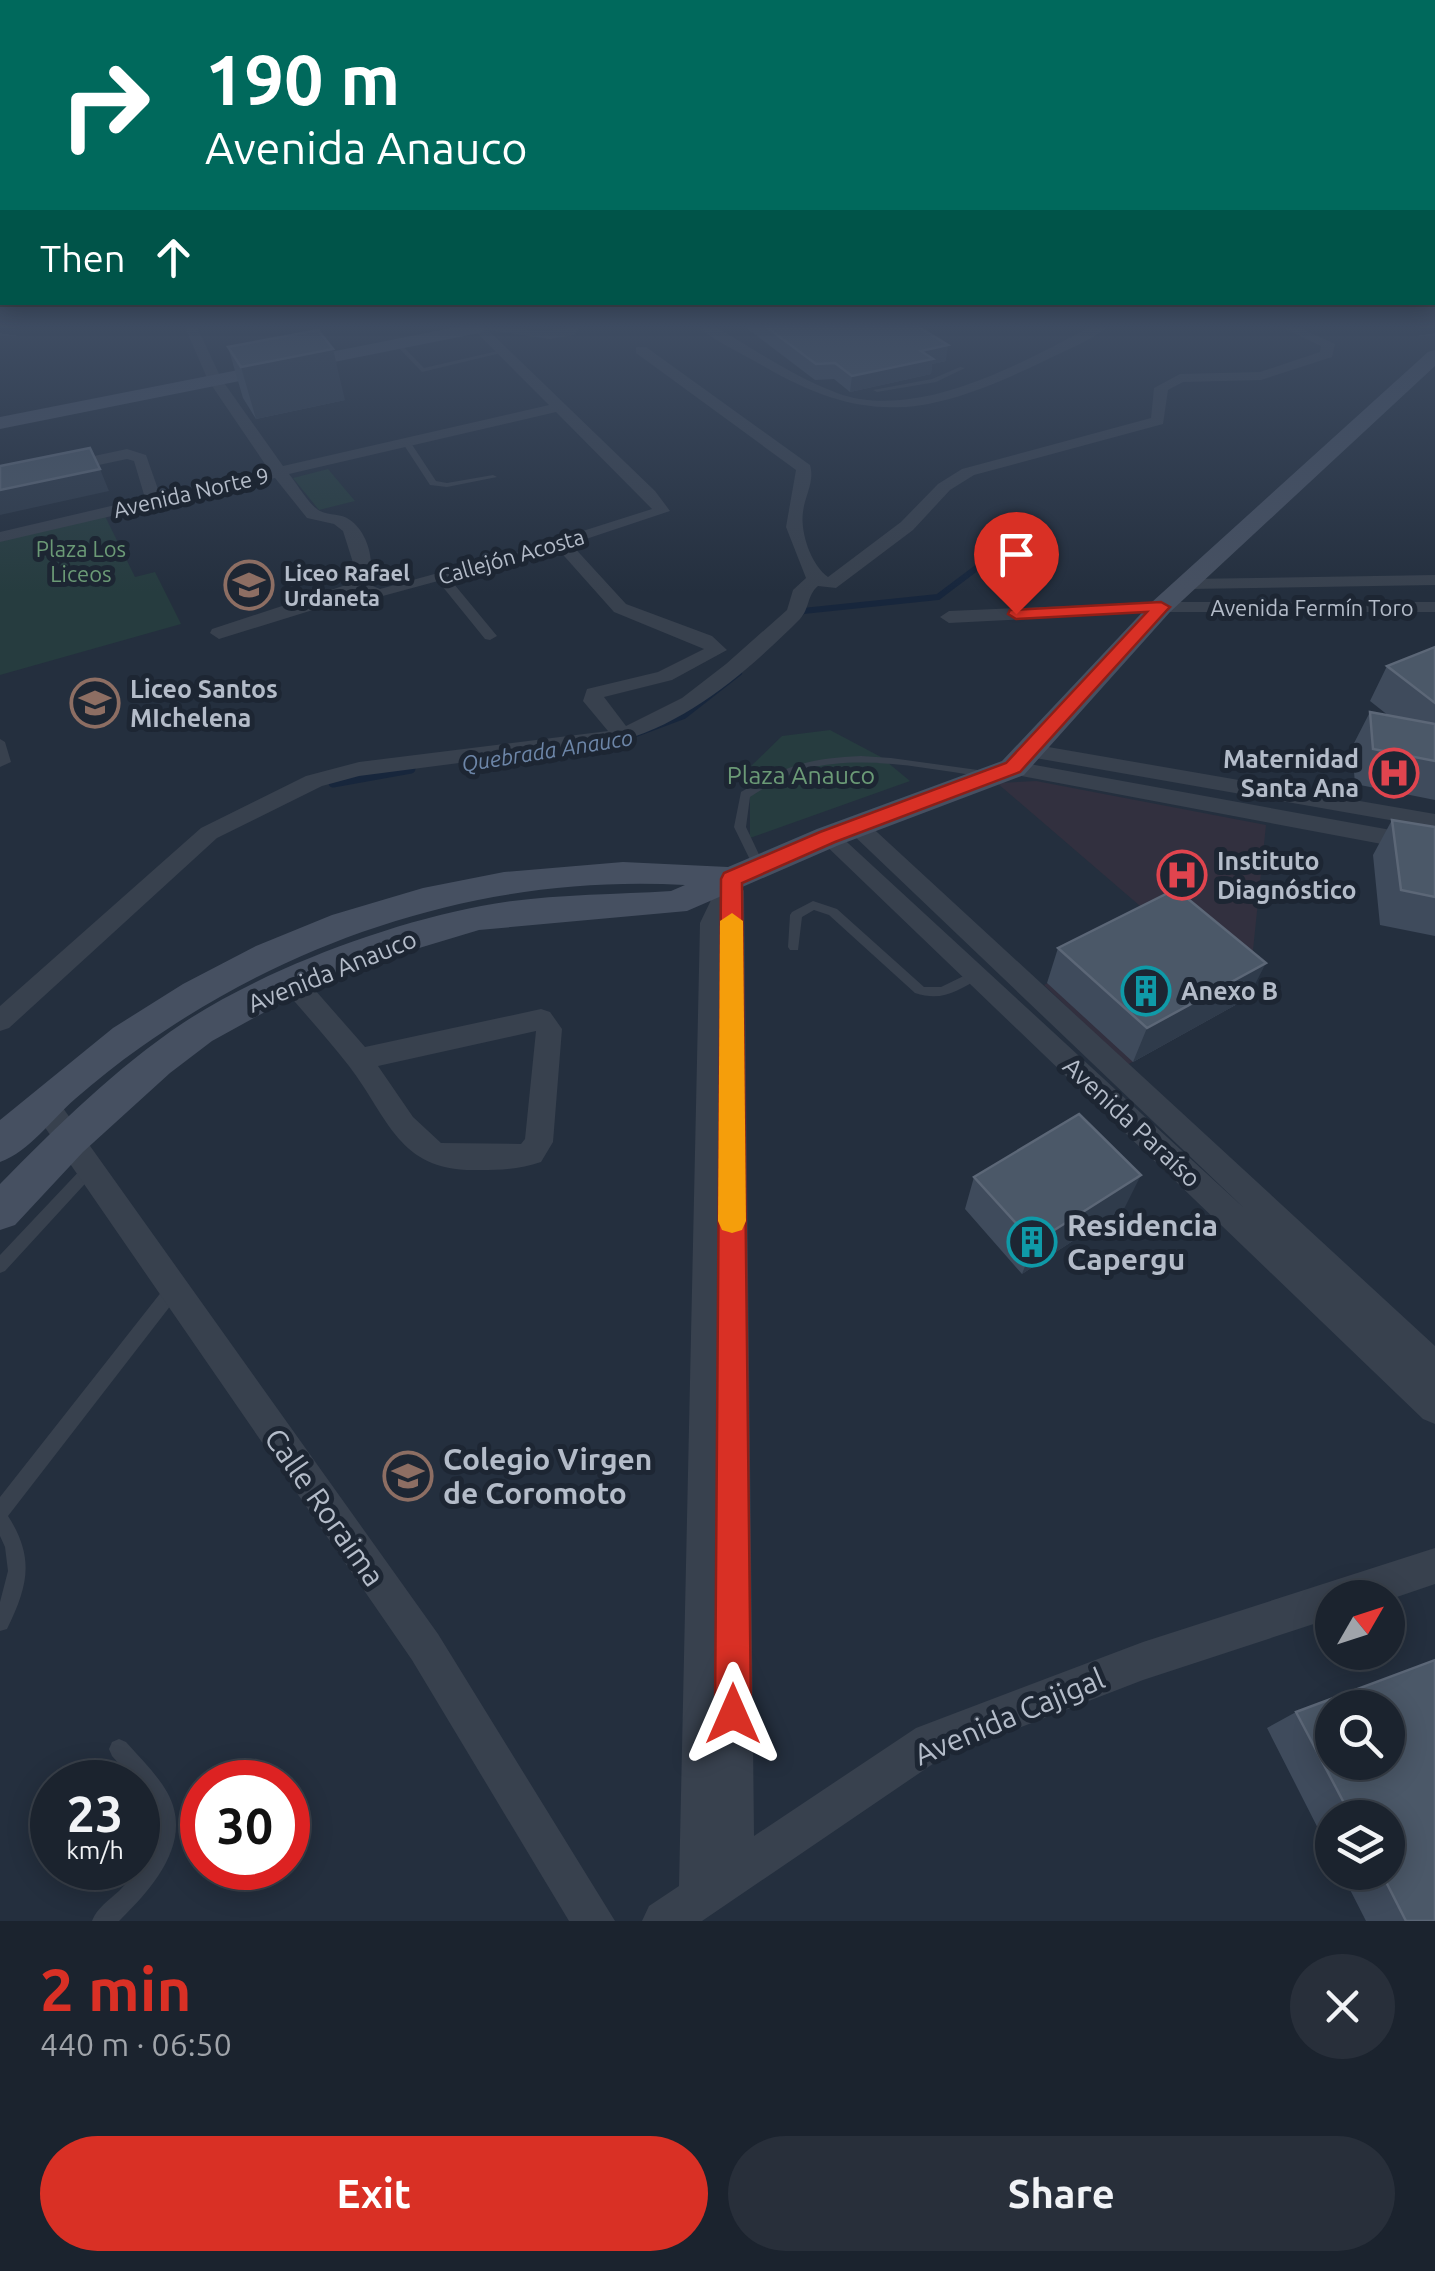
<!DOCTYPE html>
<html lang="en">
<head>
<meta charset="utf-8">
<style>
  :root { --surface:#1b232e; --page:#282f3a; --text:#f1f3f6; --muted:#a0a4aa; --line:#39404a; --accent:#d93025 }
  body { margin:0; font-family:Ubuntu,sans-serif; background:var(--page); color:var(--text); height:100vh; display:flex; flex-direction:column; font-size:38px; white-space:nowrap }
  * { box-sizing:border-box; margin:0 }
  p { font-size:32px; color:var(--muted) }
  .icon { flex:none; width:55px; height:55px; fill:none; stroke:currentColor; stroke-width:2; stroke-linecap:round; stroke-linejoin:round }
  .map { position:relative; height:1921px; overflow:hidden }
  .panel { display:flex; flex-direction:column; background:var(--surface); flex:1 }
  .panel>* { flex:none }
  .top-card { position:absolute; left:0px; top:0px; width:1435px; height:305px; box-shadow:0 5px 25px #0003,0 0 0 2px var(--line); background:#00695c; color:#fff; overflow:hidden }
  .needle { width:65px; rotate:51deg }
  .buttons { position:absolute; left:1315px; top:1580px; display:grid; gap:20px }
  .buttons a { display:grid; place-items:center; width:90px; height:90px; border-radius:50%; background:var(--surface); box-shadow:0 5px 25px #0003,0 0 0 2px var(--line); font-size:50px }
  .speed { position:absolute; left:30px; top:1760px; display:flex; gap:20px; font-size:50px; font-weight:700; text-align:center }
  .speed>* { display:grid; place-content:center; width:130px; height:130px; border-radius:50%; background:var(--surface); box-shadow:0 5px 25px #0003,0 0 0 2px var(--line); line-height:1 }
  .speed small { font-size:25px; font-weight:400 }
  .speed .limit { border:15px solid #d22; background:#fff; color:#111 }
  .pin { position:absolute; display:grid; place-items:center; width:85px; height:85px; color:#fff; margin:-102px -42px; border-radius:50% 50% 50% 0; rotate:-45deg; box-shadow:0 0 10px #0007 }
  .pin .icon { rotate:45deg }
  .me { position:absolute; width:110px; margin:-55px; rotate:0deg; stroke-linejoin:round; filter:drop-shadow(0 0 8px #0008) }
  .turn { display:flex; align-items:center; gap:35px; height:210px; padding:0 40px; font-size:45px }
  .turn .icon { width:130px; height:130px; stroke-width:2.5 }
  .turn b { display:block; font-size:70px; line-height:85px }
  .then { display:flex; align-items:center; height:95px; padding:0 40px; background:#0003; gap:20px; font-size:38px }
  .round { display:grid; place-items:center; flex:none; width:105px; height:105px; border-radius:52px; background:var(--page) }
  .summary { display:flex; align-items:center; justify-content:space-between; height:170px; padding:0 40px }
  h1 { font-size:60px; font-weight:600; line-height:75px; color:var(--accent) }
  .button { display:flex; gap:20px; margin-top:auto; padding:20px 40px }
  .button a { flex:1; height:115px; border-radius:60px; background:var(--accent); color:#fff; font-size:40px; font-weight:600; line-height:115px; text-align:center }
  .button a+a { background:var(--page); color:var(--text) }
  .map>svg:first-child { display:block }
  .medical { fill:#32303f }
  .green { fill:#263c3f }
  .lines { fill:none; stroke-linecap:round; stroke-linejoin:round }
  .stream-far1 { stroke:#17263c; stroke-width:6 }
  .stream { stroke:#17263c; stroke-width:9 }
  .service { fill:#38414e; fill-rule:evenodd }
  .pedestrian { fill:#38414e; fill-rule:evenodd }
  .minor { fill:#38414e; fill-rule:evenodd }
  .secondary { fill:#465061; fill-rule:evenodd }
  .wall { fill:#3f4b5c; fill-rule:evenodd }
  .shaded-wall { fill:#2f3b4b }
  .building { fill:#4b5868; stroke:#5c6777; stroke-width:2.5; fill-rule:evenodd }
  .route { fill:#d93025; stroke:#8d1f18; stroke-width:2.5 }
  .slow { fill:#f59e0b }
  .labels { text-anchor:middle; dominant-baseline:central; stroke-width:10; stroke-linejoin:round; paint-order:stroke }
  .far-street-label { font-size:22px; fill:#b4bcc9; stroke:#1d2633 }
  .far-park-label { font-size:22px; fill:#6b9a76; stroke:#1d2633 }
  .far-poi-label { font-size:22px; font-weight:bold; fill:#b4bcc9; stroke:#1d2633; text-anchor:start }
  .far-water-label { font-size:22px; font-style:italic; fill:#6d86a8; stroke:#1d2633 }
  .poi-label { font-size:25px; font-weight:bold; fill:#b4bcc9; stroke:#1d2633; text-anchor:start }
  .park-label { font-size:25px; fill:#6b9a76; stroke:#1d2633 }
  .street-label { font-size:25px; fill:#b4bcc9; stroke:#1d2633 }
  .near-poi-label { font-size:30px; font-weight:bold; fill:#b4bcc9; stroke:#1d2633; text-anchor:start }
  .near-street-label { font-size:30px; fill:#b4bcc9; stroke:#1d2633 }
</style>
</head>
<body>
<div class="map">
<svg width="1435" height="1921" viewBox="0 0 1435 1921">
  <rect width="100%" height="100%" fill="#242f3e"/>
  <path class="medical" d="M1036,781L1266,825L1248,998L1127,1065L1044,985L1161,924L997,783Z"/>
  <path class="green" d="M328,469L355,501L319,510L293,478Z
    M103,512L135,577L155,572L181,624L0,675V537Z
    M830,730L881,757L910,781L750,838V767L782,736Z"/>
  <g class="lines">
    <path class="stream-far1" d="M797,617L803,611L938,597L1011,542
      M620,740L684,716L739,673"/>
    <path class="stream" d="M333,783L411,769"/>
    <path class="service" d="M393,340H397L424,368L502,350L505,352L422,372L393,342Z
      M960,367L965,368L936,382L877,392L873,390L932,379Z
      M403,440H409L436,481L447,483L493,475L497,477L447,487L430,485L402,442Z
      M0,739L5,742L11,762L0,767Z
      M861,756L891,758L985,771L990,774L985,777C927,769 864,754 806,769C786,775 768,785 750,797L746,827L765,867L763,870H755L734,827L741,792C783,766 811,758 861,756Z
      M813,901L837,909L924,987H941L976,970L980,972L982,975L980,978C957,991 942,1002 915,993L829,915L814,910L802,917L798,950H790L788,947L790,915L792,912Z
      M89,1164L94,1166L96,1170L94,1174L5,1271L0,1273V1255L84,1166Z
      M172,1284L178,1286L180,1291L178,1296L8,1516C35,1558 28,1586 7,1629L0,1631V1602L8,1571L5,1547L0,1536V1497L166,1286Z
      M119,1739L126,1742C140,1758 156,1773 167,1792C194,1840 155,1885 122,1918L119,1921H92C97,1908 109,1900 119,1891C152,1857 172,1828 138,1786V1782H135L112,1756L109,1749L112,1742Z"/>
    <path class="pedestrian" d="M507,554L513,558L511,561L449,578L497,636L490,640L485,639L438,581L379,597L355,585L361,581L380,589Z"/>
    <path class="minor" d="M183,323H195L222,380L283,466L549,405L467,323L537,331L565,329L569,323H581L575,335L549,339L488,330L655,491L670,511L571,544L626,604L712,636L727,650L672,680L604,697L626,726L682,698L726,664L787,610L793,590L806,578L786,527L796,470L636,353V347H646L810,465C815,482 805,495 803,512C800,532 811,565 828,577L901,522L938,484L962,469L1151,418L1154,388L1180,374L1260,372L1320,352L1321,346L1273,323H1289L1335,344L1332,357L1261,380L1183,382L1168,390L1163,424L974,475L950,490L913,530L836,588L818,586C807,595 810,608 800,619C747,672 686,725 613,743L359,776L322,786L217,838L9,1028L0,1031V1006L201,828L306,776L359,762L608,731L583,701L587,689L658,672L704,649L614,612L557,548L507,563L498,558L652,509L556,412L289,474C298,485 309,505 320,511C330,516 341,513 350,520C372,535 380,579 358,596L219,639L210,633L212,629L352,583L355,569L343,531L334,524L307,518L275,478L0,542V532L145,498L134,461L127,459L0,486V476L127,449L146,455L160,495L269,470L208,380Z
      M694,323H709C751,347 792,376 837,393C919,423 1027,360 1098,323H1113C1093,340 1064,351 1040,363C928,416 867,428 758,363C737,351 710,339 694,323Z
      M1435,575V585L1187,589L1178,584L1187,579Z
      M1161,602H1435V612H1161L949,623L940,617L949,611Z
      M1031,744L1435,814V828L1024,756L1020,751L1024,746Z
      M1013,761L1435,838V854L1005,773L1002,768Z
      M857,819L865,821L1435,1346V1424L1423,1419L817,837L828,829L836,832L1244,1208L849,831L846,826Z
      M732,871L744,879L741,886L744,891L754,1836L916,1728L1143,1642L1435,1548V1584L1388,1600L1332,1598V1618L1143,1680L943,1757L702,1921H642L649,1906L679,1886L700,923L724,873Z
      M292,971L301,974L365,1047L541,1009L550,1012L562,1029L553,1142L541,1162C521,1169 501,1170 480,1170C399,1173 390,1120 349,1066C328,1039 305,1014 283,988L279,981L283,974ZM536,1031L525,1139L521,1144L441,1143L413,1117L378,1066Z
      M43,1091L53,1094L438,1634L615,1921H569L412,1660L33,1110L29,1102L33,1094Z"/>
    <path class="secondary" d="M477,323L484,324V332L0,429V417Z
      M1435,350V366L1170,612L1024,775L839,845L687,911L479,930L376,961L305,990L212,1041L170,1073L83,1152L15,1225L0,1230V1184C57,1126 116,1068 183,1023C263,970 386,924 481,906C543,894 608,895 671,891L685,885C490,874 299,935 141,1047C118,1063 96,1081 75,1099C51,1120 30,1151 0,1162V1120L113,1028L183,984L256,946L332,915L423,888L504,872L623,862L728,867L817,829L1002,761L1152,602L1428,352Z"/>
  </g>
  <path class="wall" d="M748,323H912L946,361L932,364L931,374L850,392L834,379L815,380L748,329Z
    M228,347L345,400L256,419L243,398Z
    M1435,647V800L1355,784L1352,747L1370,712L1389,716L1370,701L1387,666Z
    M1392,820L1435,827V936L1380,925L1373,855Z
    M1058,948L1248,998L1133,1062L1047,983Z
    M974,1177L1125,1207L1022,1274L965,1209Z
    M1435,1660V1921H1366L1341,1872H1388V1818H1332V1856L1267,1728L1296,1712ZM1332,1708H1388V1762H1332Z"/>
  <path class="shaded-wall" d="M948,345L946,361L932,364L931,374L850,392L852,376L921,351Z
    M333,349L345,400L256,419L241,367Z
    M100,469L109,491L0,515V490Z
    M1266,963L1248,998L1133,1062L1147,1028Z
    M1141,1175L1125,1207L1022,1274L1034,1243Z"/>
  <path class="building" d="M761,323H912L948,345L921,351L933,359L852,376L835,363L816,364Z
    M318,330L333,349L241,367L228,347Z
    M90,448L100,469L0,490V466Z
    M1435,647V703L1387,666Z
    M1370,712L1435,724V761L1373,749Z
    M1392,820L1435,827V897L1401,890Z
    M1176,889L1266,963L1147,1028L1058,948Z
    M1079,1114L1141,1175L1034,1243L974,1177Z
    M1435,1660V1921H1406L1381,1872H1388V1818H1352L1296,1712ZM1332,1708H1388V1762H1332Z"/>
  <linearGradient id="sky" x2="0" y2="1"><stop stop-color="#141a22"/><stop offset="0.55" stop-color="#3f4d63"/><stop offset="1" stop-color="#3f4d63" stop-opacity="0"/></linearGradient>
  <rect width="1435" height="592" fill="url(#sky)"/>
  <path class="route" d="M1161,602L1170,607L1167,610L1020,772L835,842L742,883L751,1714L746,1727L733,1732L720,1727L715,1714L721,879L724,873L820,832L1006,763L1147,612L1016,619L1008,614L1010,610Z"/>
  <path class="slow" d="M732,913L743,921L746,1221L742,1230L732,1233L722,1230L718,1221L720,921Z"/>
  <defs>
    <g id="school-ring" transform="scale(2.5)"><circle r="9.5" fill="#1d2633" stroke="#8d6e63" stroke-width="1.5"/><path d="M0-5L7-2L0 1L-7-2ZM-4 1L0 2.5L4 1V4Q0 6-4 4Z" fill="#8d6e63"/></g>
    <g id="hospital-ring" transform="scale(2.5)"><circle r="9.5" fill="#1d2633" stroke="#e0444e" stroke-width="1.5"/><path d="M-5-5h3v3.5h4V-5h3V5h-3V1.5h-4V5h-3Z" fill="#e0444e"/></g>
    <g id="building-ring" transform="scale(2.5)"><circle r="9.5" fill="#1d2633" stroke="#0f9aa8" stroke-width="1.5"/><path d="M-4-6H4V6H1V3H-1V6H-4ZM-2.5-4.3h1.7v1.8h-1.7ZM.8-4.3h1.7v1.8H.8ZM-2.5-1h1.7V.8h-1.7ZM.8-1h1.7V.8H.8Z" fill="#0f9aa8"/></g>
  </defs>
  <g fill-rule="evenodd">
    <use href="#school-ring" x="249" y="585"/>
    <use href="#school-ring" x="95" y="703"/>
    <use href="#hospital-ring" x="1394" y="773"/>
    <use href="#hospital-ring" x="1182" y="875"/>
    <use href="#building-ring" x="1146" y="991"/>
    <use href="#building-ring" x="1032" y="1242"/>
    <use href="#school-ring" x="408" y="1476"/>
  </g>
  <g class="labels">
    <g class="far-street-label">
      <text transform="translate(191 492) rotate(-13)">Avenida Norte 9</text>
      <text transform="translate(511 556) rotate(-16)">Callejón Acosta</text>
      <text x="1312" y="607">Avenida Fermín Toro</text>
    </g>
    <g class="far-park-label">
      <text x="81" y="548">Plaza Los<tspan x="81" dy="25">Liceos</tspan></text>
    </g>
    <g class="far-poi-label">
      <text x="284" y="572">Liceo Rafael<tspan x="284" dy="25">Urdaneta</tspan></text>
    </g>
    <g class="far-water-label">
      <text transform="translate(547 750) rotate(-9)">Quebrada Anauco</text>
    </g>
    <g class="poi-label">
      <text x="130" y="689">Liceo Santos<tspan x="130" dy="29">MIchelena</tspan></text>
      <text x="1359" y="759" text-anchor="end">Maternidad<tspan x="1359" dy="29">Santa Ana</tspan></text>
      <text x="1217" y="861">Instituto<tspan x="1217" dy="29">Diagnóstico</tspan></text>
      <text x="1181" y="991">Anexo B</text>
    </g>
    <g class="park-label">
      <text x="801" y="775">Plaza Anauco</text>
    </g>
    <g class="street-label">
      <text transform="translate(332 971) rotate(-22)">Avenida Anauco</text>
      <text transform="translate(1132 1122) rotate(43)">Avenida Paraíso</text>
    </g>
    <g class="near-poi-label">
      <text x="1067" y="1225">Residencia<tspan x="1067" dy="34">Capergu</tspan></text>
      <text x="443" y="1459">Colegio Virgen<tspan x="443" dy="34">de Coromoto</tspan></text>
    </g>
    <g class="near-street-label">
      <text transform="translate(325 1507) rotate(55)">Calle Roraima</text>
      <text transform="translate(1009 1716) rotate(-23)">Avenida Cajigal</text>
    </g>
  </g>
</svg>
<div class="buttons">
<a><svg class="needle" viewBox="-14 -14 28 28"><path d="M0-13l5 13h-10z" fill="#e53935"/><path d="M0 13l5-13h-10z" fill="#a0a4aa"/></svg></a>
<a><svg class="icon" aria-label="search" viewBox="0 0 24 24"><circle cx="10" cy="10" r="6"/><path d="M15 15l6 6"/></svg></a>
<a><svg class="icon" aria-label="layers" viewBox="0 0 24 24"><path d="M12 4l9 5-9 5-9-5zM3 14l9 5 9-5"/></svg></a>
</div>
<div class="speed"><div>23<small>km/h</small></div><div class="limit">30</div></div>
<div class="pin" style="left:1016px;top:614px;background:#d93025"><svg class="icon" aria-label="arrive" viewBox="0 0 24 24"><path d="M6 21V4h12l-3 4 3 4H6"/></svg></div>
<svg class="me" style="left:733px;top:1714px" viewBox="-20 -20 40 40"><path d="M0-17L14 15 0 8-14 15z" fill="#d93025" stroke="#fff" stroke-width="4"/></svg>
<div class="top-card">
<div class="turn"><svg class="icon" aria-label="right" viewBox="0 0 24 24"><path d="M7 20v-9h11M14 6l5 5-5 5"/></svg><div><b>190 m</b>Avenida Anauco</div></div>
<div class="then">Then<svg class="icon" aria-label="ahead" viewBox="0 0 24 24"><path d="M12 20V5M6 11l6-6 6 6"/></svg></div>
</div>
</div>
<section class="panel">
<div class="summary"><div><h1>2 min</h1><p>440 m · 06:50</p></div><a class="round"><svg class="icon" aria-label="close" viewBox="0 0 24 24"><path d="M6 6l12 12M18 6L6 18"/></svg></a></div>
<div class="button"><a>Exit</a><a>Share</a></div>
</section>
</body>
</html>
